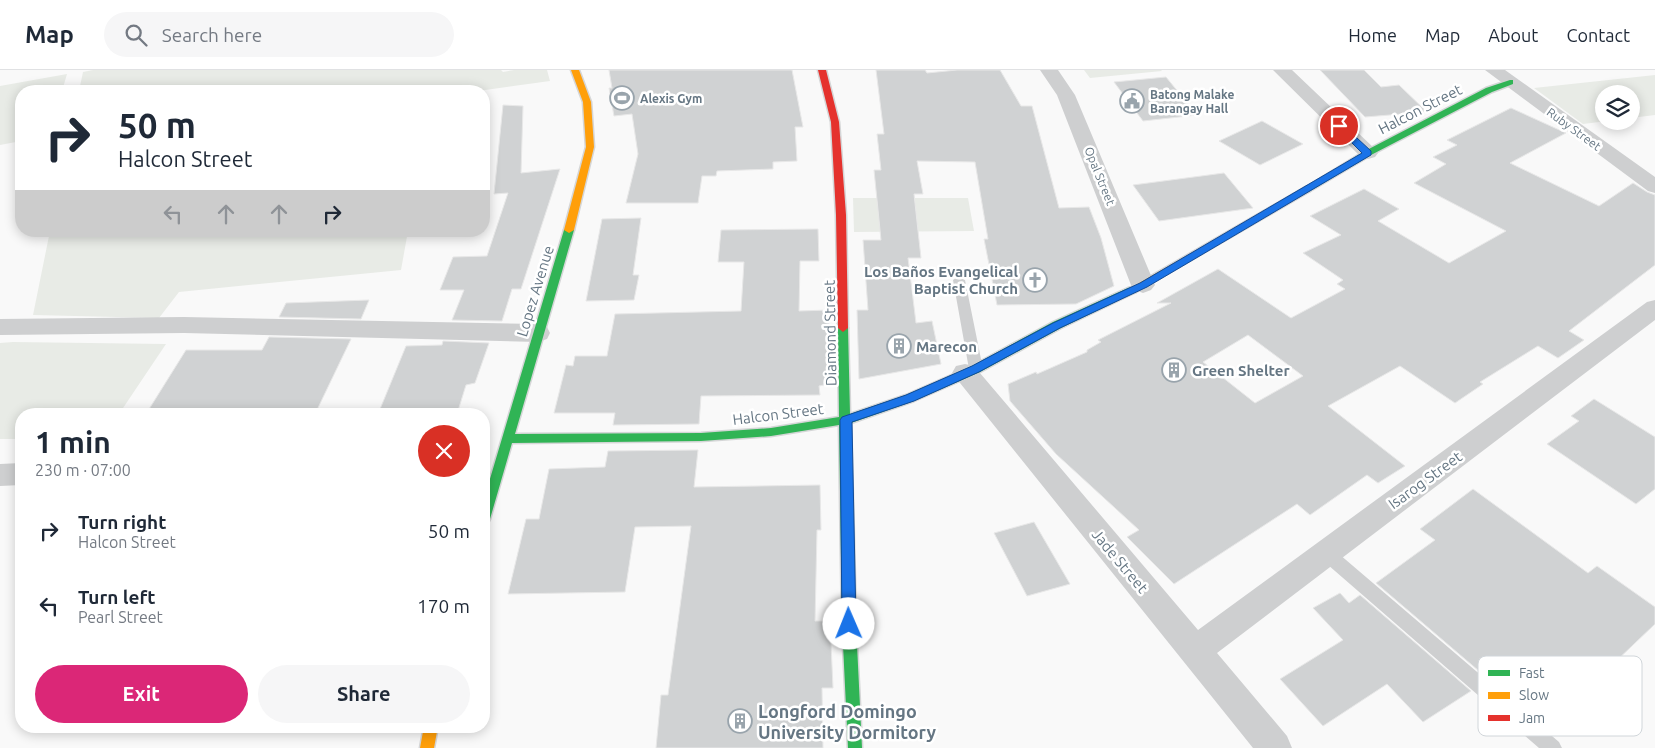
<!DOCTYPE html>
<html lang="en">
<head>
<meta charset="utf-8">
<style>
  :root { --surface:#fff; --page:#f6f6f7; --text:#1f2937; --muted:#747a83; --line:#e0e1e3; --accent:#db2777 }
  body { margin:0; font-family:Ubuntu,sans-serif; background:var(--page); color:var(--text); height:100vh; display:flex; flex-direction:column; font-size:19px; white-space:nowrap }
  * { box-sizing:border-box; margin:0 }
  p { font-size:16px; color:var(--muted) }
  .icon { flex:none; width:28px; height:28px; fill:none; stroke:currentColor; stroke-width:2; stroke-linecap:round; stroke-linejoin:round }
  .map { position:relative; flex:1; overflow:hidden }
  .drawer { position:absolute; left:15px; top:338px; width:475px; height:325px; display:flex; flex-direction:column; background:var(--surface); border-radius:20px; box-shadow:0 2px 12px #0003 }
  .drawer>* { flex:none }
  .banner { position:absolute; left:15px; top:15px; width:475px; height:152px; border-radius:20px; box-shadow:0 2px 12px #0003; background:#fff; color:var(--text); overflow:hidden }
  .controls { position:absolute; left:1595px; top:15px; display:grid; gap:10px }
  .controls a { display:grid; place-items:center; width:45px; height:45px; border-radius:50%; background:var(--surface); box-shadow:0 2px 12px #0003; font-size:25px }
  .pin { position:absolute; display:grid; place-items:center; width:42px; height:42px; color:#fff; margin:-21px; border:2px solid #fff; border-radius:50%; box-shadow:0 1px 5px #0007 }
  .me { position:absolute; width:55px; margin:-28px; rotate:359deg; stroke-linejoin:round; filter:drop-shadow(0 0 4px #0008) }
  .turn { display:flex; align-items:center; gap:18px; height:105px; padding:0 20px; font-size:22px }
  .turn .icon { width:65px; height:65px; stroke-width:2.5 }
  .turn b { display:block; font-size:35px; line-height:42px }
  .lanes { display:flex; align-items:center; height:48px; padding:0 20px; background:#0003; justify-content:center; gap:25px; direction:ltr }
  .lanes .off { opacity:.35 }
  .round { display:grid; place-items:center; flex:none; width:52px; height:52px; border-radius:26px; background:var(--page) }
  .summary { display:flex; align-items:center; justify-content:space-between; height:85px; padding:0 20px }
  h1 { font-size:30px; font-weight:700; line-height:38px }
  .cta { display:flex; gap:10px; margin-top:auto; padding:10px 20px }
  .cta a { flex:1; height:58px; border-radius:30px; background:var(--accent); color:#fff; font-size:20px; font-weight:700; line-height:58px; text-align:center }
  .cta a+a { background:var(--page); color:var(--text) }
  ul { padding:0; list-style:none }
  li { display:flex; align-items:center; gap:15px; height:75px; padding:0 20px }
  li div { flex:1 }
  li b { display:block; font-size:19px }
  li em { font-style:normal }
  header { display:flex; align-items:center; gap:30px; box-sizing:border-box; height:70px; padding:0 25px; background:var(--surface); border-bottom:1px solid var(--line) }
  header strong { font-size:24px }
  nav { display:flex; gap:28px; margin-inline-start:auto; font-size:18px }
  .search { width:350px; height:45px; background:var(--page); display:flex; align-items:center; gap:12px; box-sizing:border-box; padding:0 18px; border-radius:28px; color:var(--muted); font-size:19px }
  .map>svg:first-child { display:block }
  .green { fill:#e8ebe6 }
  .building { fill:#d0d2d3; stroke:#e8e8e8; fill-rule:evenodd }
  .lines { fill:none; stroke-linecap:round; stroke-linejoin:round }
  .fast-casing { stroke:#d5d6d7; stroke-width:3 }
  .slow-casing { stroke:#d5d6d7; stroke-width:3 }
  .jam-casing { stroke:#d5d6d7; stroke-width:3 }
  .lane { fill:#cecfd0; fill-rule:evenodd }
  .street { fill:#cecfd0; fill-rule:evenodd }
  .fast { fill:#30b455; fill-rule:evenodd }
  .slow { fill:#ff9f0a; fill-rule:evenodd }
  .jam { fill:#e5322d; fill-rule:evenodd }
  .route { fill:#1a73e8; stroke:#114b97 }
  .labels { text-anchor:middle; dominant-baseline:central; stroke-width:5; stroke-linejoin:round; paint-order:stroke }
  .far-poi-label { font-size:12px; font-weight:bold; fill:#657683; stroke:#fff; text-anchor:start }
  .far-street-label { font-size:12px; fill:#657683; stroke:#fff }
  .street-label { font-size:15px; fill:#657683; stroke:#fff }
  .poi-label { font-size:15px; font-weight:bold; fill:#657683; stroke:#fff; text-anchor:start }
  .near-poi-label { font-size:18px; font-weight:bold; fill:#657683; stroke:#fff; text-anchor:start }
  .key { fill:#fff; stroke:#d1d6da; stroke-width:1 }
  .key-label { font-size:14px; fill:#657683 }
</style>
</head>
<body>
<header>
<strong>Map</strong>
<div class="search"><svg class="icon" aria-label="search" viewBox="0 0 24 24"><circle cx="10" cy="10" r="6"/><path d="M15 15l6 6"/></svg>Search here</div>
<nav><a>Home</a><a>Map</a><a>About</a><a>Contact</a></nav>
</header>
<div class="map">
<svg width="1655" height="678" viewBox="0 0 1655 678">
  <rect width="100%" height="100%" fill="#f9f9f9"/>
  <path class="green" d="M93,0H501L503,2L514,0H547L550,11L478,21H79L83,2Z
    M1084,0H1161L1162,1L1090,8Z
    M67,4L62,21H21V71L0,75V16Z
    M1655,5V45L1631,48V24H1604V51H1607L1583,54L1534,18Z
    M853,128H968L974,161L854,162Z
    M50,161H408L401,200L179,222L159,248L33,245Z
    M0,273L13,272L166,274L119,344H21V369H0Z"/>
  <path class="building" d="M609,0H792L803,57H795L797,91L773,92V99L717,101L716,106H702L698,133H626L638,84L632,44L614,46L609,18H612Z
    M876,0H925L927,3L957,0H1000L1021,36H1032L1059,138L1089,137L1101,168L1114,216L1076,234L997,235L984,169H988L975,92L917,91L923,124H914L921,188H908L916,253L932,251L941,294L859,309L857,240H868L863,170H881L874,100H881L877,64H884Z
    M1320,0H1364L1381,17L1399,15L1427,42L1365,47Z
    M1166,7L1197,45L1143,51L1114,12Z
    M503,35L523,36L521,103L560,99L521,219H512L502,251L452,250L464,220H440L453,187L487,186L508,123L494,124Z
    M1511,38L1566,63L1510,93L1599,136L1633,113L1647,122L1655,125V195L1569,261L1584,270L1558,288L1538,276L1480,312L1483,314L1455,333L1400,296L1328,336L1405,396L1378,413L1367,405L1310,445L1297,434L1174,514L1127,467L1139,460L1056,384L1010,331L1008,314L1036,302L1037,304L1087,282V280L1101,272L1098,270L1171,233H1157L1218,199L1291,248L1345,219L1337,214L1343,210L1303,183L1341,165L1310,146L1364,119L1399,139L1378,151L1449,193L1506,161L1414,113L1446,94L1433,87L1457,75L1447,70ZM1248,265L1303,306L1255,333L1203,292Z
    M1262,51L1303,74L1260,95L1219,71Z
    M1224,103L1253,138L1159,151L1133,115Z
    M641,148L633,205H639L634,230L586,231L602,149Z
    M818,159L819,191H800L799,241L829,240V314L819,316L820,325L701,326L699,354L613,355L615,343H554L566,295L573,296L575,286H607L615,244L741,241L744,192H718L721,160Z
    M369,230L361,249L279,247L286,233Z
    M269,267L351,269L315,344H146L186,280H262Z
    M443,271L489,273L475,313L466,315L457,344H378L406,276L442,275Z
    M1594,329L1655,367V419L1636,434L1547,374L1579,351L1571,346Z
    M698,380L694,417L820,415L821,460H817L815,551H830L833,618H822L823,678H656L661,625H668L691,456L635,457L625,522L508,524L526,449H539L549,399L605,397L608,381Z
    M1473,419L1588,503L1597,496L1655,537V554L1590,616L1592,617L1548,660L1376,513L1435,470L1420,459Z
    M1034,452L1070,514L1027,526L994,463Z
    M1340,523L1349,533L1360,525L1471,621L1423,652L1387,614L1323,656L1280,609L1343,570L1313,538Z"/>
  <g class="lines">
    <g class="fast-casing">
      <path id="fast" d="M1510,10H1513V14L1492,22L1371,85L1310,121L1307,122L1303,119L1365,81L1486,18Z
        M569,157L574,160L515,364L701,363L771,358L839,347L838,258L839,255L843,254L848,258L850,344L906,325L972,296L1053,252L1128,218L1132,217L1137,220L1136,222L1061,258L980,302L914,331L851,353L856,554L862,678H848L842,554L839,355L771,366L701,371L512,373L490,449L488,453L484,454V429L564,160Z"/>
    </g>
    <g class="slow-casing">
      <path id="slow" d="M571,0H579L591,32L594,77L574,160L569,163L564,160L586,77L583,32Z
        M1307,116L1311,119L1310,121L1136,222L1132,223L1127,220Z
        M424,656H438L434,678H420Z"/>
    </g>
    <g class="jam-casing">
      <path id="jam" d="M818,0H826L839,52L846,145L848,258L843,262L838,258L836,145L831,52Z"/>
    </g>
    <path class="lane" d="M959,206L965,210L983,299L981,302H971L969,299L953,210Z
      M1326,476L1332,478L1559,672L1562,678H1539L1320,488L1318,483L1320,478Z"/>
    <path class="street" d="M1040,0H1058L1075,25L1155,215L1151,220L1143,223L1135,220L1131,215L1057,25Z
      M1273,0H1292L1375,79L1378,83L1375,87L1368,89L1361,87Z
      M1485,0H1505L1655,107V123L1648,121Z
      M1655,230V250L1217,583L1287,666L1292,678H1253L952,303L956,296L965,294L974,296L1198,560L1647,232Z
      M184,247L538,254L547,257L550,263L547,269L538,272L184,263L0,265V249Z
      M21,393V415L0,416V394Z"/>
    <use href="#fast" class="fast"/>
    <use href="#slow" class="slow"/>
    <use href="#jam" class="jam"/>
  </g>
  <path class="route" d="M1336,54H1342L1371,81V85L1147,217L1060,258L979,302L914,331L852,352L856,554L854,558L849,560L844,558L842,554L840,350L842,347L906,325L972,296L1053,253L1140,213L1362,83L1336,57Z"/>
  <defs>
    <g id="stadium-ring" transform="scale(1.25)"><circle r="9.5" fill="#fff" stroke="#99a4ac" stroke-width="1.5"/><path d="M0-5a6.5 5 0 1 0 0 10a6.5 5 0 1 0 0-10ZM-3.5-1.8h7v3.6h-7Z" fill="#99a4ac"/></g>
    <g id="civic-ring" transform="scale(1.25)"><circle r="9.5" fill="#fff" stroke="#99a4ac" stroke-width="1.5"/><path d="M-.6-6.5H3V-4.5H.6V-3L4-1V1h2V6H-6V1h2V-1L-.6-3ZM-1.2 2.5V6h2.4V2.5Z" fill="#99a4ac"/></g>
    <g id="church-ring" transform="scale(1.25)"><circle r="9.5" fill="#fff" stroke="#99a4ac" stroke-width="1.5"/><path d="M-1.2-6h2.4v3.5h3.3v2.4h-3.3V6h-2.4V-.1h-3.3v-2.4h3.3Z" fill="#99a4ac"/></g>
    <g id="building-ring" transform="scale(1.25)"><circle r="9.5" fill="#fff" stroke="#99a4ac" stroke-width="1.5"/><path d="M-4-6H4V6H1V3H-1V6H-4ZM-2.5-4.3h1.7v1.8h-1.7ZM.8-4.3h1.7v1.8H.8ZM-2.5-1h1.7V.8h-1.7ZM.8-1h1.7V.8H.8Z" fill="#99a4ac"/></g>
  </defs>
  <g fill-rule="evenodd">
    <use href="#stadium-ring" x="622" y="28"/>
    <use href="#civic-ring" x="1132" y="31"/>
    <use href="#church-ring" x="1035" y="210"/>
    <use href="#building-ring" x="899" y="276"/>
    <use href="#building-ring" x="1174" y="300"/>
    <use href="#building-ring" x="740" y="651"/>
  </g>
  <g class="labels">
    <g class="far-poi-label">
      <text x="1150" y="24">Batong Malake<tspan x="1150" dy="14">Barangay Hall</tspan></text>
      <text x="640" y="28">Alexis Gym</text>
    </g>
    <g class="far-street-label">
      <text transform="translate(1574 59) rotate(36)">Ruby Street</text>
      <text transform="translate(1100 106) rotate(68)">Opal Street</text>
    </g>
    <g class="street-label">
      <text transform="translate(1420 39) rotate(-27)">Halcon Street</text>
      <text transform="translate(535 221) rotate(-73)">Lopez Avenue</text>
      <text transform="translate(830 263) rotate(-91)">Diamond Street</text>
      <text transform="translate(778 344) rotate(-7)">Halcon Street</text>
      <text transform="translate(1425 410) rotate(-36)">Isarog Street</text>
      <text transform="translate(1120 491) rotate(50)">Jade Street</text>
    </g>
    <g class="poi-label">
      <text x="1018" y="201" text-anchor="end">Los Baños Evangelical<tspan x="1018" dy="17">Baptist Church</tspan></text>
      <text x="916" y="276">Marecon</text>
      <text x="1192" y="300">Green Shelter</text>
    </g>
    <g class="near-poi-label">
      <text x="758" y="641">Longford Domingo<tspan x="758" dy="21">University Dormitory</tspan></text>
    </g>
  </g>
  <rect x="1478" y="586" width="164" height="80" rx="8" class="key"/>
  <rect x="1488" y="600" width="22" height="6" fill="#30b455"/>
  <rect x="1488" y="622" width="22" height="7" fill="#ff9f0a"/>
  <rect x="1488" y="645" width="22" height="6" fill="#e5322d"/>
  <g class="key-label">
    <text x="1519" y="608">Fast</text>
    <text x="1519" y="630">Slow</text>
    <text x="1519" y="653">Jam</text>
  </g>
</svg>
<div class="controls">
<a><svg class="icon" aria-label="layers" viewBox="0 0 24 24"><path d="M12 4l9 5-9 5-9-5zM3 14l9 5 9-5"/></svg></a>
</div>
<div class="pin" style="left:1339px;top:56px;background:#d93025"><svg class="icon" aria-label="arrive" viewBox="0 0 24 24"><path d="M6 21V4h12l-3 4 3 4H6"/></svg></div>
<svg class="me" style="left:849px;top:554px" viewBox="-20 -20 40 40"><circle r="19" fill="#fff"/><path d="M0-13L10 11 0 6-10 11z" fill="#1a73e8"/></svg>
<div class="banner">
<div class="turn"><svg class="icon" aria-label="right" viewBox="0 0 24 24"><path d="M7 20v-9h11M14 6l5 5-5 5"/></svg><div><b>50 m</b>Halcon Street</div></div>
<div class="lanes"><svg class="icon off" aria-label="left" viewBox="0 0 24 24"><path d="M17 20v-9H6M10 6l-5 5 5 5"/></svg><svg class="icon off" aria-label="ahead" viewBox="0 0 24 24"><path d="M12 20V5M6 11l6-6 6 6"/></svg><svg class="icon off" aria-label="ahead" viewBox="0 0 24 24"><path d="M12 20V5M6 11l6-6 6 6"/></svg><svg class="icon" aria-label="right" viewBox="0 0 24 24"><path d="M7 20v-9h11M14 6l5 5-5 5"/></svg></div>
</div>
<section class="drawer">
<div class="summary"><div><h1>1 min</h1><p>230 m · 07:00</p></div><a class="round" style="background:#d93025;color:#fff"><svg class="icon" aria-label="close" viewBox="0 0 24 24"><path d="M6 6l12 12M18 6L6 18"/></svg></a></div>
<ul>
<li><svg class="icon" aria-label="right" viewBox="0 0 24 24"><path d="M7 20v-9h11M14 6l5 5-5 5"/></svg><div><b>Turn right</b><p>Halcon Street</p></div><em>50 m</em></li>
<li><svg class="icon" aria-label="left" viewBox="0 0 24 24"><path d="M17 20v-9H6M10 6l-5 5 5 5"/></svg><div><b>Turn left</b><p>Pearl Street</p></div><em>170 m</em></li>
</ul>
<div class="cta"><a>Exit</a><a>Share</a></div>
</section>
</div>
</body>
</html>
